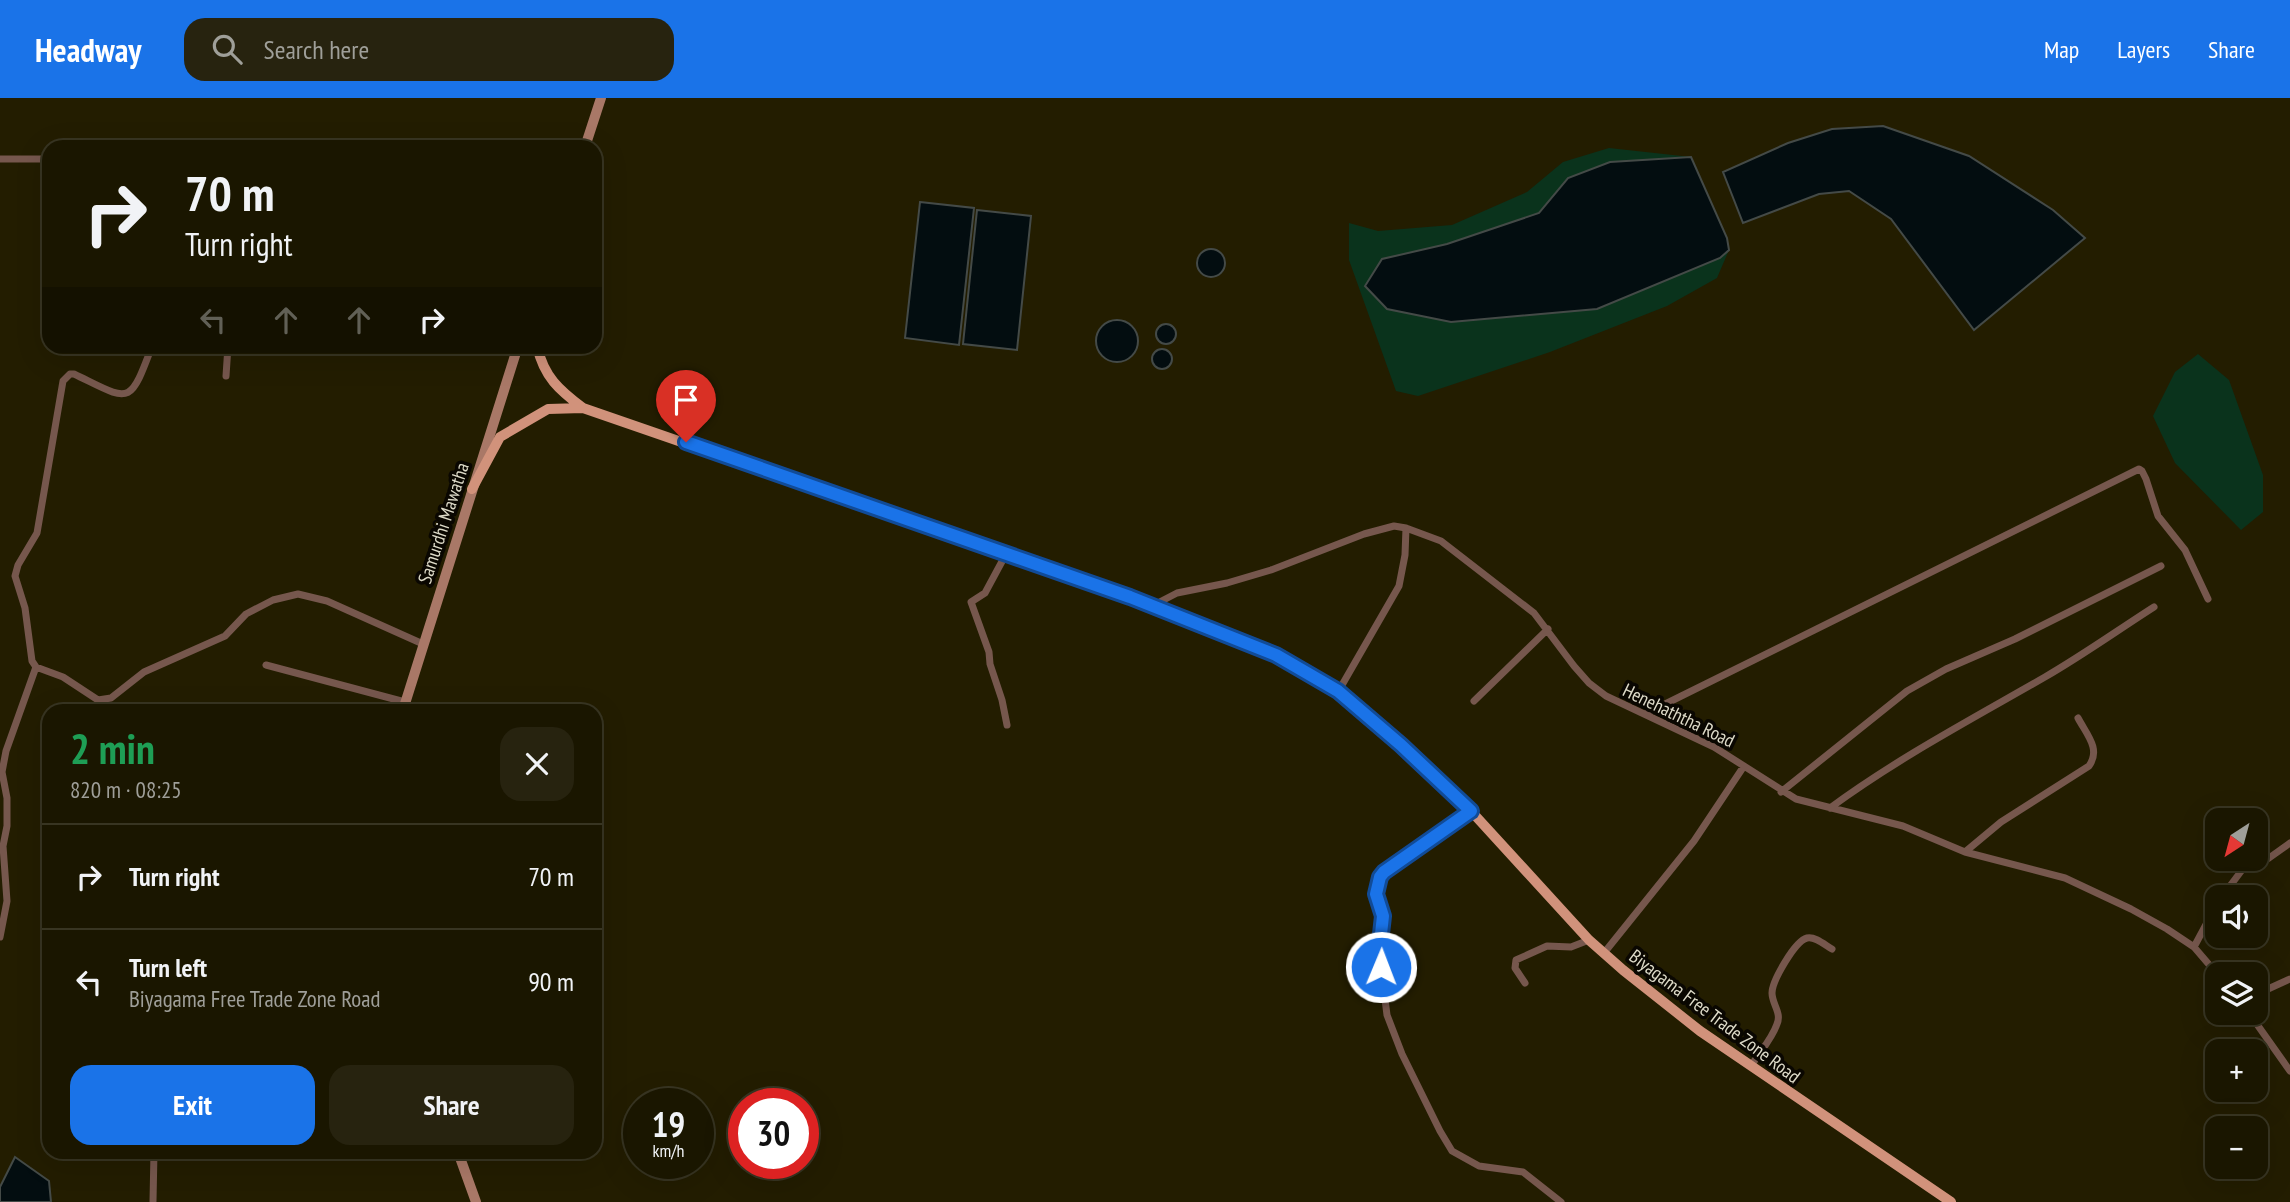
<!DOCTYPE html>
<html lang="en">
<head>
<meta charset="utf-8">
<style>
  :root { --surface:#1a1600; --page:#27230f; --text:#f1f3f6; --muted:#9f9f99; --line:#383522; --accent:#1a73e8 }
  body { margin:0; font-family:"PT Sans Narrow",sans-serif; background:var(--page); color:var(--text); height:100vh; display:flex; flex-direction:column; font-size:26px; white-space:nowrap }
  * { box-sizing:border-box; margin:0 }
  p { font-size:23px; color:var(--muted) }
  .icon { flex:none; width:38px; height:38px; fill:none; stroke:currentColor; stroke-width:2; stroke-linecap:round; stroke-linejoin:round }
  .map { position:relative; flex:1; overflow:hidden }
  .drawer { position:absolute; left:42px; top:606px; width:560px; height:455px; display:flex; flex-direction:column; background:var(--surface); border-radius:21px; box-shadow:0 7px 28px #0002,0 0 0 2px var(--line) }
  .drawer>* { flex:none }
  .hud { position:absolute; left:42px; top:42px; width:560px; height:214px; border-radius:21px; box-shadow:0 7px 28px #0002,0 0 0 2px var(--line); background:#1a1600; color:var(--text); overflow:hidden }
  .needle { width:46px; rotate:216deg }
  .buttons { position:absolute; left:2205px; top:710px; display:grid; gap:14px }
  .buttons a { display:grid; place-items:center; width:63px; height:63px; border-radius:14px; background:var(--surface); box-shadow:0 7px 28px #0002,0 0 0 2px var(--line); font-size:35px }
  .speed { position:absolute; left:623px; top:990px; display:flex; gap:14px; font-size:35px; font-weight:700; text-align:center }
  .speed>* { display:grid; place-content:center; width:91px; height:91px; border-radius:50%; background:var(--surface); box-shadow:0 7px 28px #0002,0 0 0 2px var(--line); line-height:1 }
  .speed small { font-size:18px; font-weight:400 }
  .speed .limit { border:10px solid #d22; background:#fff; color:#111 }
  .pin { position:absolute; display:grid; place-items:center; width:60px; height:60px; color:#fff; margin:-72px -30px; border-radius:50% 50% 50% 0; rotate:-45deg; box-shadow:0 0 7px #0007 }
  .pin .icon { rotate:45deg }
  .me { position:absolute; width:77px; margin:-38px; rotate:1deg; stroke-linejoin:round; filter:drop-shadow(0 0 5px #0008) }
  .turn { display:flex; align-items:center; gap:24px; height:147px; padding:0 28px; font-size:32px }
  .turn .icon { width:91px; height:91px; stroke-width:2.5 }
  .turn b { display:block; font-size:49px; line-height:60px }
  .lanes { display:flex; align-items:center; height:66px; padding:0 28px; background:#0003; justify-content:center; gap:35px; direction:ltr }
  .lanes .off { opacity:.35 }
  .round { display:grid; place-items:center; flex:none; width:74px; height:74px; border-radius:21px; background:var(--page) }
  .summary { display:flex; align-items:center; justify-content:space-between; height:119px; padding:0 28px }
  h1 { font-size:42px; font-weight:700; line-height:52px; color:#1e9e55 }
  .primary-button { display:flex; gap:14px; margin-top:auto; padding:14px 28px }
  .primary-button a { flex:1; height:80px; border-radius:21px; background:var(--accent); color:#fff; font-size:28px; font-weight:700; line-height:80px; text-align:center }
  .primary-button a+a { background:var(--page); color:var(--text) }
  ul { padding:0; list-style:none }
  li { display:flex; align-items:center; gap:21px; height:105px; padding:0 28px; border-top:2px solid var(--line) }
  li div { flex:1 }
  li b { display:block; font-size:26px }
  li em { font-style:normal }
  header { display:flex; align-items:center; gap:42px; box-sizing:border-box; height:98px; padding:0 35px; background:var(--accent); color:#fff }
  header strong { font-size:33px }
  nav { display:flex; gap:38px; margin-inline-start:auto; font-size:24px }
  .search { width:490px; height:63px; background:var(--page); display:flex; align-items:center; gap:18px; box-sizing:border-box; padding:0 24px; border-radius:21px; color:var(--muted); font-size:26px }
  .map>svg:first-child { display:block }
  .green { fill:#0a331c }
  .water { fill:#030d10; stroke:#444a47; stroke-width:2 }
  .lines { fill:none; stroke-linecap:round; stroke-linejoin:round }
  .street { stroke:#76574d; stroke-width:7 }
  .secondary { stroke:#a97867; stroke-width:10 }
  .primary { stroke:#d1927b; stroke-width:10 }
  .route-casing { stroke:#114b97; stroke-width:18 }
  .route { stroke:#1a73e8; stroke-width:12 }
  .labels { text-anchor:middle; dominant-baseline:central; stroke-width:7; stroke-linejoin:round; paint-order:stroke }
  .street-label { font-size:19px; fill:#dddac8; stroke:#0a0701 }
</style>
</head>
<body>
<header>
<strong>Headway</strong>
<div class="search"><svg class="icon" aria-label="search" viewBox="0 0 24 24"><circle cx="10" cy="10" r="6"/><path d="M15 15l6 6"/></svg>Search here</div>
<nav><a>Map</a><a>Layers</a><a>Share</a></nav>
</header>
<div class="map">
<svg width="2290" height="1104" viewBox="0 0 2290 1104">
  <rect width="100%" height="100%" fill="#231d00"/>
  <path class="green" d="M1609,50L1691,59L1610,64L1568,80L1539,115L1447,146L1382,161L1451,224L1597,211L1720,160L1729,152L1717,180L1667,208L1550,254L1418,298L1396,293L1349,162V125L1378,133L1452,127L1527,94L1563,64Z
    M2198,256L2229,282L2263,377V414L2241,432L2175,365L2153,318L2175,274Z"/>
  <path class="water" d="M1883,28L1969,58L2053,112L2085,140L1974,232L1891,121L1849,93L1819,96L1743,125L1723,74L1788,45L1832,31Z
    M1691,59L1727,140L1729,152L1720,160L1597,211L1451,224L1387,211L1365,188L1382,161L1447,146L1539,115L1568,80L1610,64Z
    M920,104L974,110L959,247L905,240Z
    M977,112L1031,118L1017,252L963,246Z
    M1197 165a14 14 0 1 1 28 0a14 14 0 1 1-28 0Z
    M1096 243a21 21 0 1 1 42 0a21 21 0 1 1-42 0Z
    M1156 236a10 10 0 1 1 20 0a10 10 0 1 1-20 0Z
    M1152 261a10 10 0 1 1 20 0a10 10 0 1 1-20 0Z
    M15,1059L49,1083L51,1104H0V1089Z"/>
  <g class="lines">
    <path class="street" d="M0,61H49
      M152,248C129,310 130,303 74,276H70L63,283L37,435L18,467L15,478L25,510L32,563L36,569L63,579L98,602L111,600L144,574L225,538L246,516L273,502L298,496L327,503L423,546
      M226,278L228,248
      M1006,456L985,495L971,504L989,554L990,566L1002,602L1007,627
      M1152,508L1177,495L1227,485L1271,472L1364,436L1394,428L1406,430L1441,443L1534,515L1574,568L1589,585L1606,598L1714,649L1796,701L1903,728L1965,754L2065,780L2131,811L2167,831L2194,849L2218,877
      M266,567L405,604
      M1338,594L1399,488L1405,457L1406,430
      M1474,603L1548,531
      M1645,616L2139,371L2142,373L2146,381L2158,418L2185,452L2208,501
      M1781,694L1907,593L1946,571L2015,541L2161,468
      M1830,710C1898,660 1972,621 2045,579C2083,557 2118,532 2154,509
      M1471,713L1384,774L1380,780L1376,796L1383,818L1379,854L1387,917L1402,956L1440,1033L1452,1053L1479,1068L1523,1074L1561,1104
      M1965,754L2001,724L2089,668C2101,651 2087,637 2078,620
      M2221,800L2242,772L2269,760L2290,745
      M0,839L7,803L3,748L7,728V700L2,674L6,653L36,569
      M2194,849L2217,806
      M1604,855L1694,743L1744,668
      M1525,885L1515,870L1516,862L1547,848L1571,849L1589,842
      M2256,902L2268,891L2290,881
      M2249,915L2290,973
      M1751,968C1759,955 1772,941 1777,926C1782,915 1772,906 1772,895C1772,883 1795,843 1807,840C1815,838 1825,847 1832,851
      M153,1103L154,1054"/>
    <path class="secondary" d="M585,49L601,0
      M403,612L518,248
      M458,1054L476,1104"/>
    <path class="primary" d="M537,248C544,279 559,292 583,310
      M472,391L500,339L548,311L583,310L1130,499L1276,557L1315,579L1338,594L1368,618L1471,713L1589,842L1623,872L1700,933L1951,1104"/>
  </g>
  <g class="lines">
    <g class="route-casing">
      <path id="route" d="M686,344L1130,499L1276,557L1338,593L1401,647L1471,713L1384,774L1380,779L1376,796L1383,818L1379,854L1381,869"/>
    </g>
    <use href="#route" class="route"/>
  </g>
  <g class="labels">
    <g class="street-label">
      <text transform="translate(443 425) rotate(-72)">Samurdhi Mawatha</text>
      <text transform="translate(1679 617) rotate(26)">Henehaththa Road</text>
      <text transform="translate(1715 918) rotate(37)">Biyagama Free Trade Zone Road</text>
    </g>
  </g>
</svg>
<div class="buttons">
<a><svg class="needle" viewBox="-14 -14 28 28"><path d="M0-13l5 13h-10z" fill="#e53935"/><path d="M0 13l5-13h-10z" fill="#9f9f99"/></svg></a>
<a><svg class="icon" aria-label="sound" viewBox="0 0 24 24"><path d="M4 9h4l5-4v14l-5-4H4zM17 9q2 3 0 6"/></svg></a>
<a><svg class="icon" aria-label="layers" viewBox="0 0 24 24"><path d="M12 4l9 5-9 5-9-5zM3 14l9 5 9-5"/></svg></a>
<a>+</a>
<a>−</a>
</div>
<div class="speed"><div>19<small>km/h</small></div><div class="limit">30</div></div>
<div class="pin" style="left:686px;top:344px;background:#d93025"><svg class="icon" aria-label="arrive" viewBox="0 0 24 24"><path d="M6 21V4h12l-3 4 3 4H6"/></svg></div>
<svg class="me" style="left:1381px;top:869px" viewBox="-20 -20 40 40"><circle r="17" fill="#1a73e8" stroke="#fff" stroke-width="3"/><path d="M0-11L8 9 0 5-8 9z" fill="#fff"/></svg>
<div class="hud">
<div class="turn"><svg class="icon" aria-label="right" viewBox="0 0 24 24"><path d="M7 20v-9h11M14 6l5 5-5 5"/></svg><div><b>70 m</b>Turn right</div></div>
<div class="lanes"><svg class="icon off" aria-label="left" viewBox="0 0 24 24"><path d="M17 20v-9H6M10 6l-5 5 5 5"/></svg><svg class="icon off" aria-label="ahead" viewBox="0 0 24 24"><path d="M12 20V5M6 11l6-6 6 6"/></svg><svg class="icon off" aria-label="ahead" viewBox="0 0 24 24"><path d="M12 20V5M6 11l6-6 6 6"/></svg><svg class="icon" aria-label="right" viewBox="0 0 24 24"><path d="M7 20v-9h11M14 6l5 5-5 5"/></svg></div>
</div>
<section class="drawer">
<div class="summary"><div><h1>2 min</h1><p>820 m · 08:25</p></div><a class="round"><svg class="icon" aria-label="close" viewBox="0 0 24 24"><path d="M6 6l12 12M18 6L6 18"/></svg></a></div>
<ul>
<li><svg class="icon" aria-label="right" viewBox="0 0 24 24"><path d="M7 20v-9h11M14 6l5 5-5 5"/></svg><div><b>Turn right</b></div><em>70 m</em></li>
<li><svg class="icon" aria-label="left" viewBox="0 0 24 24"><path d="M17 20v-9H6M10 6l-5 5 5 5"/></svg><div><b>Turn left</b><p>Biyagama Free Trade Zone Road</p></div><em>90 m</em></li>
</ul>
<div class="primary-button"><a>Exit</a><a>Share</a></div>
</section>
</div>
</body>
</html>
